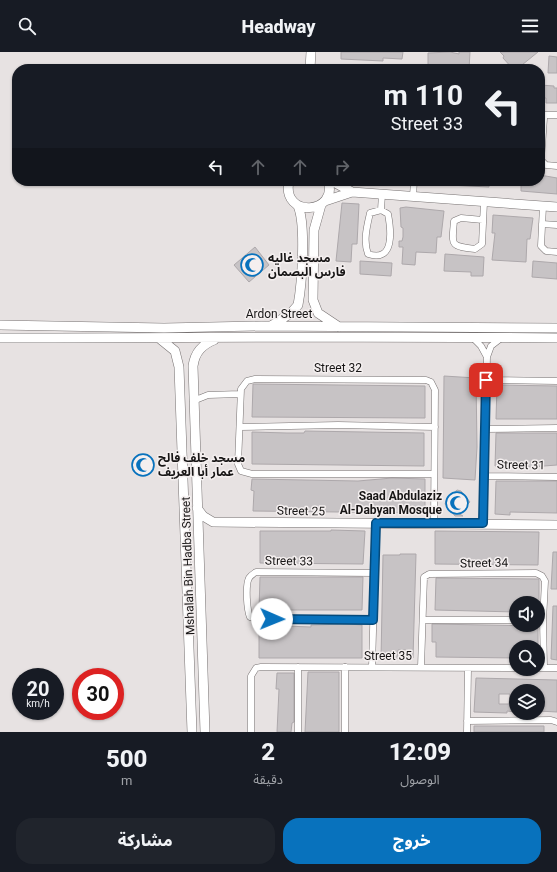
<!DOCTYPE html>
<html lang="ar">
<head>
<meta charset="utf-8">
<style>
  :root { --surface:#171b24; --page:#20242c; --text:#f1f3f6; --muted:#9ea1a6; --accent:#0872bd }
  body { margin:0; font-family:Roboto,"Noto Sans Arabic",sans-serif; background:var(--page); color:var(--text); direction:rtl; height:100vh; display:flex; flex-direction:column; font-size:15px; white-space:nowrap }
  * { box-sizing:border-box; margin:0 }
  p { font-size:13px; color:var(--muted) }
  .icon { flex:none; width:22px; height:22px; fill:none; stroke:currentColor; stroke-width:2; stroke-linecap:round; stroke-linejoin:round }
  .map { position:relative; height:680px; overflow:hidden; direction:ltr }
  .details { display:flex; flex-direction:column; background:var(--surface); flex:1 }
  .details>* { flex:none }
  .guide { position:absolute; left:12px; top:12px; width:533px; height:122px; border-radius:16px; box-shadow:0 1px 3px #0004; direction:rtl; background:#171b24; color:var(--text); overflow:hidden }
  .tools { position:absolute; left:509px; top:544px; display:grid; gap:8px }
  .tools a { display:grid; place-items:center; width:36px; height:36px; border-radius:50%; background:var(--surface); box-shadow:0 1px 3px #0004; font-size:20px }
  .speed { position:absolute; left:12px; top:616px; display:flex; gap:8px; font-size:20px; font-weight:700; text-align:center }
  .speed>* { display:grid; place-content:center; width:52px; height:52px; border-radius:50%; background:var(--surface); box-shadow:0 1px 3px #0004; line-height:1 }
  .speed small { font-size:10px; font-weight:400 }
  .speed .limit { border:6px solid #d22; background:#fff; color:#111 }
  .pin { position:absolute; display:grid; place-items:center; width:34px; height:34px; color:#fff; margin:-17px; border-radius:8px; box-shadow:0 2px 6px #0006 }
  .me { position:absolute; width:44px; margin:-22px; rotate:91deg; stroke-linejoin:round; filter:drop-shadow(0 0 3px #0008) }
  .turn { display:flex; align-items:center; gap:14px; height:84px; padding:0 16px; font-size:18px }
  .turn .icon { width:52px; height:52px; stroke-width:2.5 }
  .turn b { display:block; font-size:28px; line-height:34px }
  .lanes { display:flex; align-items:center; height:38px; padding:0 16px; background:#0003; justify-content:center; gap:20px; direction:ltr }
  .lanes .off { opacity:.35 }
  .eta { display:flex; justify-content:space-evenly; align-items:center; height:68px; text-align:center }
  .eta b { font-size:24px; font-weight:800; line-height:28px }
  .action { display:flex; gap:8px; margin-top:auto; padding:8px 16px }
  .action a { flex:1; height:46px; border-radius:16px; background:var(--accent); color:#fff; font-size:16px; font-weight:800; line-height:46px; text-align:center }
  .action a+a { background:var(--page); color:var(--text) }
  header { display:flex; justify-content:space-between; align-items:center; height:52px; padding:0 16px; background:var(--surface); font-size:18px; font-weight:800 }
  .map>svg:first-child { display:block }
  .building { fill:#c7c3c5; stroke:#ada8ab; fill-rule:evenodd }
  .lines { fill:none; stroke-linecap:round; stroke-linejoin:round }
  .street-casing { stroke:#777272; stroke-width:7 }
  .secondary-casing { stroke:#777272; stroke-width:10 }
  .street { stroke:#fff; stroke-width:6 }
  .secondary { stroke:#fff; stroke-width:9 }
  .route-casing { stroke:#054a7b; stroke-width:10 }
  .route { stroke:#0872bd; stroke-width:7 }
  .labels { text-anchor:middle; dominant-baseline:central; stroke-width:3; stroke-linejoin:round; paint-order:stroke }
  .poi-label { font-size:12px; font-weight:bold; fill:#171515; stroke:#f4efef; text-anchor:start }
  .street-label { font-size:12px; fill:#171515; stroke:#f4efef }
</style>
</head>
<body>
<header><svg class="icon" aria-label="menu" viewBox="0 0 24 24"><path d="M4 6h16M4 12h16M4 18h16"/></svg>Headway<svg class="icon" aria-label="search" viewBox="0 0 24 24"><circle cx="10" cy="10" r="6"/><path d="M15 15l6 6"/></svg></header>
<div class="map">
<svg width="557" height="680" viewBox="0 0 557 680">
  <rect width="100%" height="100%" fill="#e7e2e2"/>
  <path class="building" d="M341,0H403L402,7L383,6V9L341,7Z
    M450,0L459,2V0H470L469,17L428,15V1Z
    M500,0H538L517,17H513L503,6L504,4Z
    M549,4L557,5V21H548Z
    M540,33L554,34V36H557V51H546V46H540Z
    M540,123L557,126V142L521,139V129H540Z
    M450,129H489V135L449,133Z
    M342,151L359,152L357,192H352L351,210L336,209Z
    M406,155L444,159L441,185H437L436,201L416,200L415,213L402,212L403,195H399V189H402L403,185V176L401,175L400,156Z
    M493,163L533,166L530,187H527L526,210L492,208L495,181H492Z
    M255,195L269,213L249,230L234,213Z
    M445,202L484,205L483,224H471V220L444,219Z
    M360,209L392,211L391,224L360,222Z
    M533,209L557,211V227L532,225Z
    M444,324L476,326L477,395L475,428L443,426Z
    M253,332L425,334V366L252,365Z
    M497,333L557,334V367H496Z
    M305,379L424,381V414L252,412V380L287,381H304Z
    M496,381H557V413L531,415L495,414Z
    M392,426L425,427V461L253,459L254,439L251,438L252,427L358,429Z
    M496,429H557V461L510,460V463L495,462Z
    M457,438L461,439L470,450L458,461L463,464H455L445,452L447,447Z
    M331,478L365,479L363,512L260,511V479H331Z
    M435,479L539,480L538,513L435,512Z
    M553,500H557V537H551Z
    M400,502H416L413,606H407L408,598H398L397,607H381L383,503H400Z
    M260,525H363L362,558H259Z
    M436,526L539,527V551H516V560L435,558Z
    M553,554H557V608L551,607Z
    M348,572L362,573V606H259V573L311,575V573Z
    M432,572L538,574V595H516V606L436,605V590H432Z
    M308,620H339V680H305Z
    M277,621H294V670L292,671L291,680H277L279,637H276Z
    M476,626L557,628V660L538,659V639H516V660L507,659V661L474,660ZM499,642H510L509,652H499Z
    M474,674H544V680H474Z"/>
  <g class="lines">
    <g class="street-casing">
      <path id="street" d="M557,63H545L544,66L541,108L546,113L557,114
        M413,144L414,129
        M543,154L541,194L546,199L557,200
        M381,158L388,162C391,178 395,211 368,202C363,189 367,174 370,161Z
        M381,158L382,142
        M483,168L461,166L454,169C452,193 449,194 475,197L482,192L484,150
        M542,172L557,173
        M473,286L481,294L487,305
        M486,328L557,329
        M193,349L208,343L240,342
        M240,375L338,373L435,375
        M485,377L557,376
        M434,422H252L241,419L238,412L241,337L247,329L255,327L426,328L431,330L435,338L434,472
        M484,424L557,425
        M483,471L487,305L491,294L500,287
        M373,568L258,567L250,565C247,558 245,534 249,526C251,523 253,522 256,520L374,521
        M423,568H516
        M372,615L376,471
        M421,615L424,525L429,522L536,521L542,524L545,529L543,569L544,616
        M538,616H557
        M467,669L551,668L557,670
        M251,680V624L256,616L261,615L516,616
        M298,680V615
        M345,680V615
        M467,680L468,616"/>
    </g>
    <g class="secondary-casing">
      <path id="secondary" d="M310,17L311,0
        M289,129C281,167 339,162 328,129
        M332,129L352,140
        M325,149L352,140L557,155
        M321,153L314,178L313,248L318,261L339,275
        M0,273L164,276L261,274L557,276
        M271,274L291,261L298,253C302,232 306,172 298,154
        M0,286C186,286 371,284 557,286
        M159,286L175,299L179,315L192,680
        M197,456L203,464L213,470L557,473
        M205,680L193,314C195,300 202,293 214,288"/>
    </g>
    <use href="#street" class="street"/>
    <use href="#secondary" class="secondary"/>
  </g>
  <g class="lines">
    <g class="route-casing">
      <path id="route" d="M272,567L373,568L376,471H483L486,328"/>
    </g>
    <use href="#route" class="route"/>
  </g>
  <defs>
    <g id="mosque-ring" transform="scale(1.15)"><circle r="9.5" fill="#f4efef" stroke="#0872bd" stroke-width="1.5"/><path d="M3.5-4.9A6 6 0 1 0 3.5 4.9A5 5 0 1 1 3.5-4.9Z" fill="#0872bd"/></g>
  </defs>
  <g fill-rule="evenodd">
    <use href="#mosque-ring" x="252" y="213"/>
    <use href="#mosque-ring" x="143" y="413"/>
    <use href="#mosque-ring" x="457" y="451"/>
  </g>
  <g class="labels">
    <g class="poi-label">
      <text x="268" y="206">مسجد غاليه<tspan x="268" dy="14">فارس البصمان</tspan></text>
      <text x="158" y="406">مسجد خلف فالح<tspan x="158" dy="14">عمار أبا العريف</tspan></text>
      <text x="442" y="444" text-anchor="end">Saad Abdulaziz<tspan x="442" dy="14">Al-Dabyan Mosque</tspan></text>
    </g>
    <g class="street-label">
      <text x="279" y="262">Ardon Street</text>
      <text x="338" y="316">Street 32</text>
      <text transform="translate(521 413) rotate(1)">Street 31</text>
      <text transform="translate(301 459) rotate(1)">Street 25</text>
      <text transform="translate(289 509) rotate(1)">Street 33</text>
      <text transform="translate(484 511) rotate(-1)">Street 34</text>
      <text transform="translate(188 514) rotate(-92)">Mshalah Bin Hadba Street</text>
      <text x="388" y="604">Street 35</text>
    </g>
  </g>
</svg>
<div class="tools">
<a><svg class="icon" aria-label="sound" viewBox="0 0 24 24"><path d="M4 9h4l5-4v14l-5-4H4zM17 9q2 3 0 6"/></svg></a>
<a><svg class="icon" aria-label="search" viewBox="0 0 24 24"><circle cx="10" cy="10" r="6"/><path d="M15 15l6 6"/></svg></a>
<a><svg class="icon" aria-label="layers" viewBox="0 0 24 24"><path d="M12 4l9 5-9 5-9-5zM3 14l9 5 9-5"/></svg></a>
</div>
<div class="speed"><div>20<small>km/h</small></div><div class="limit">30</div></div>
<div class="pin" style="left:486px;top:328px;background:#d93025"><svg class="icon" aria-label="arrive" viewBox="0 0 24 24"><path d="M6 21V4h12l-3 4 3 4H6"/></svg></div>
<svg class="me" style="left:272px;top:567px" viewBox="-20 -20 40 40"><circle r="19" fill="#fff"/><path d="M0-13L10 11 0 6-10 11z" fill="#0872bd"/></svg>
<div class="guide">
<div class="turn"><svg class="icon" aria-label="left" viewBox="0 0 24 24"><path d="M17 20v-9H6M10 6l-5 5 5 5"/></svg><div><b>110 m</b>Street 33</div></div>
<div class="lanes"><svg class="icon" aria-label="left" viewBox="0 0 24 24"><path d="M17 20v-9H6M10 6l-5 5 5 5"/></svg><svg class="icon off" aria-label="ahead" viewBox="0 0 24 24"><path d="M12 20V5M6 11l6-6 6 6"/></svg><svg class="icon off" aria-label="ahead" viewBox="0 0 24 24"><path d="M12 20V5M6 11l6-6 6 6"/></svg><svg class="icon off" aria-label="right" viewBox="0 0 24 24"><path d="M7 20v-9h11M14 6l5 5-5 5"/></svg></div>
</div>
</div>
<section class="details">
<div class="eta">
<div><b>12:09</b><p>الوصول</p></div>
<div><b>2</b><p>دقيقة</p></div>
<div><b>500</b><p>m</p></div>
</div>
<div class="action"><a>خروج</a><a>مشاركة</a></div>
</section>
</body>
</html>
